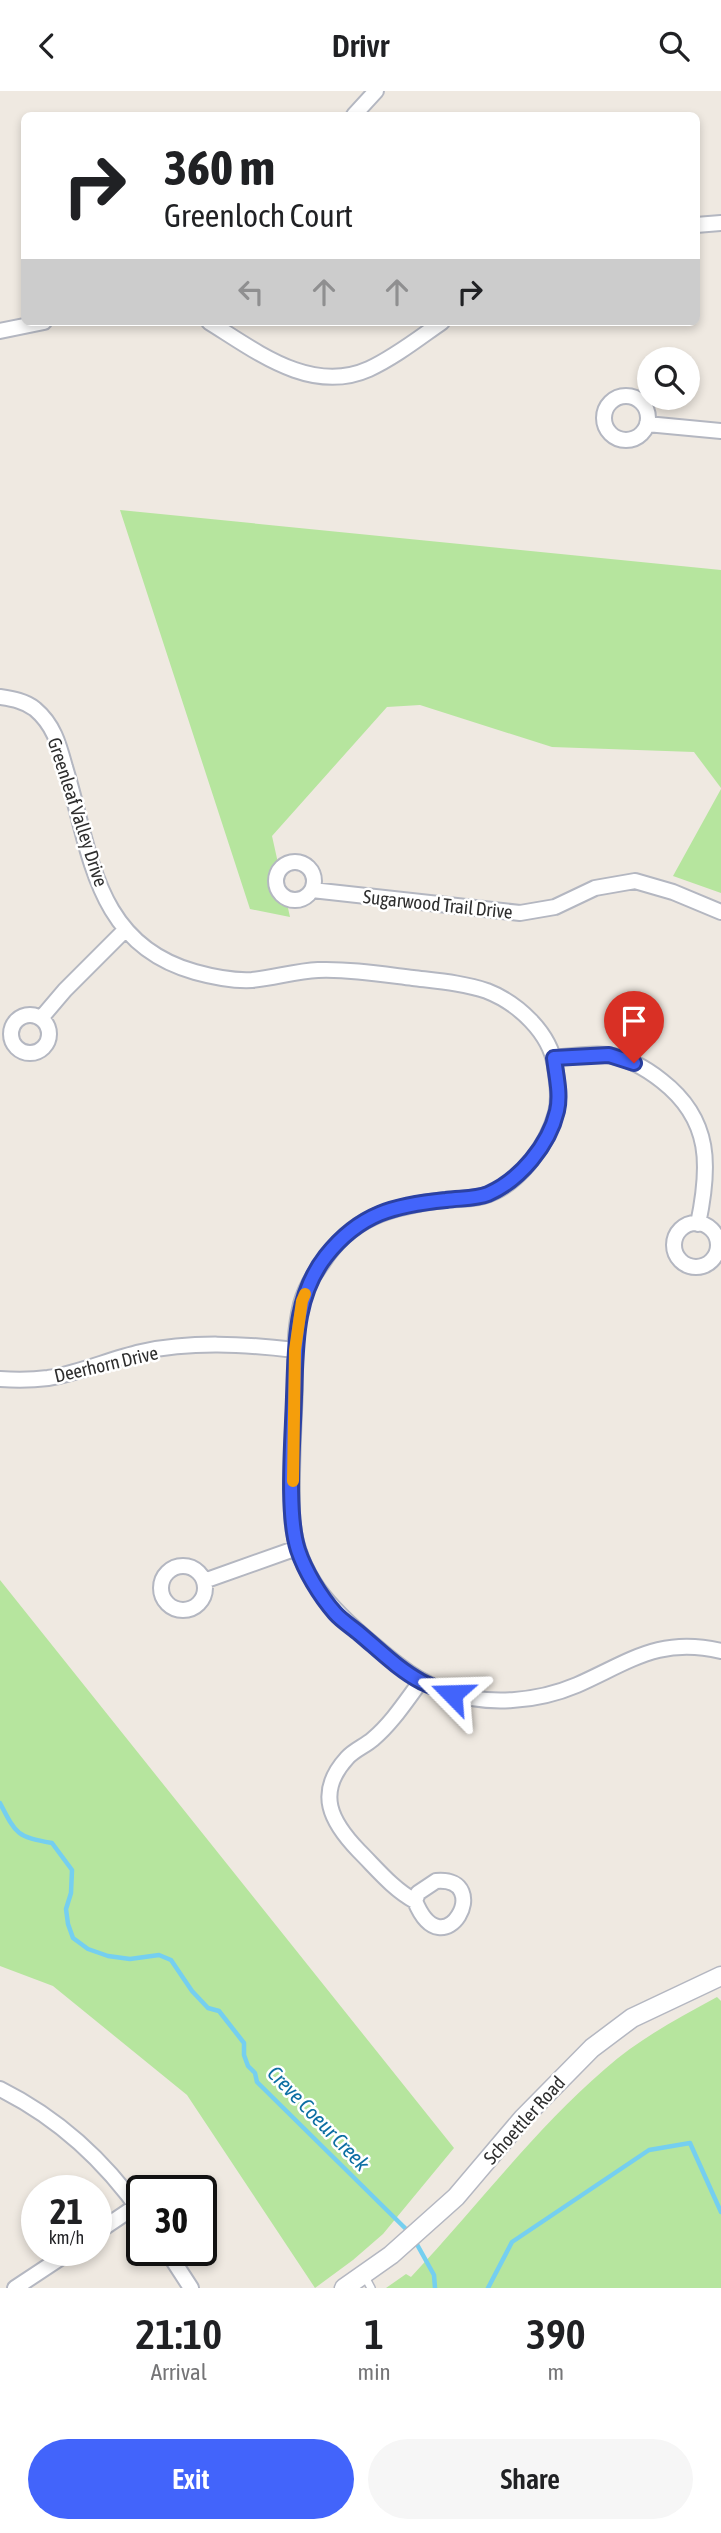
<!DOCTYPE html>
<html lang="en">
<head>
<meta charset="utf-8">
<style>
  :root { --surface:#fff; --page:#f6f6f6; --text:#202124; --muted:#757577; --accent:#4264fb }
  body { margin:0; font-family:"Asap Condensed",sans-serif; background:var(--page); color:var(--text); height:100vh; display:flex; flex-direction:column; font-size:26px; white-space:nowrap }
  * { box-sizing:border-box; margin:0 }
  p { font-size:23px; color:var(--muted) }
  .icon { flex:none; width:38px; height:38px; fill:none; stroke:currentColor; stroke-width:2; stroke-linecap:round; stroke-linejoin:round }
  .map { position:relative; height:2197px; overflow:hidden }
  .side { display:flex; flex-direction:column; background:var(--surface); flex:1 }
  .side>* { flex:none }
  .banner { position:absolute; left:21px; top:21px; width:679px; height:214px; border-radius:10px; box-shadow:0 4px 10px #0003; background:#fff; color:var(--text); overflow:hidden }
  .controls { position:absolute; left:637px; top:256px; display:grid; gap:14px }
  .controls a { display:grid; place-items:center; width:63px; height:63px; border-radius:50%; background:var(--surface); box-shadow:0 4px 10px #0003; font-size:35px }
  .speed { position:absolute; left:21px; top:2084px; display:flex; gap:14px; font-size:35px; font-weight:700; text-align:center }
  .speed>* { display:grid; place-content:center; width:91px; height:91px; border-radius:50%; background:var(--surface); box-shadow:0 4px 10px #0003; line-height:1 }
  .speed small { font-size:18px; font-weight:400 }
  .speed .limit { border:4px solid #111; border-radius:10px; background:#fff; color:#111 }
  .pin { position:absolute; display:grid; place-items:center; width:60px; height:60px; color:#fff; margin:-72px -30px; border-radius:50% 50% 50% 0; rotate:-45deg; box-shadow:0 0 7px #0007 }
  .pin .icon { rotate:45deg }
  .me { position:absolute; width:77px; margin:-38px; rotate:292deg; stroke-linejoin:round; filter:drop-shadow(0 0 5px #0008) }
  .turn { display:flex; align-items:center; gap:24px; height:147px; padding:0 28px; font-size:32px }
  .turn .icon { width:91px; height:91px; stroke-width:2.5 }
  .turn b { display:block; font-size:49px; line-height:60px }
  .lanes { display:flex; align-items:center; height:66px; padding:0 28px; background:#0003; justify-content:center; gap:35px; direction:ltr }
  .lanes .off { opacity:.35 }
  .eta { display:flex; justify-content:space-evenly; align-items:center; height:119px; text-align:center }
  .eta b { font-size:42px; font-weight:600; line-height:49px }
  .button { display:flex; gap:14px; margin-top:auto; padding:14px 28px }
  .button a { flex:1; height:80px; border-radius:42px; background:var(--accent); color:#fff; font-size:28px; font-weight:600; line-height:80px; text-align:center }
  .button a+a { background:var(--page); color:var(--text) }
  header { display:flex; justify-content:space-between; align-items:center; height:91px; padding:0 28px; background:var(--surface); font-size:32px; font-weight:600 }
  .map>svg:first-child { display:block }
  .green { fill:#b6e59e }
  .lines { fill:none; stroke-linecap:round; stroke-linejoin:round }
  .stream { stroke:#75cff0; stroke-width:4.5 }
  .service-casing { stroke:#b4b7c1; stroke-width:10 }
  .minor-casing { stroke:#b4b7c1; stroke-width:18 }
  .tertiary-casing { stroke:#b4b7c1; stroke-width:21 }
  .service { stroke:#fff; stroke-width:7 }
  .minor { stroke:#fff; stroke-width:14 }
  .tertiary { stroke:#fff; stroke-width:18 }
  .route-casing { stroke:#2b41a3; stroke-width:18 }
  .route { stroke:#4264fb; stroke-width:12 }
  .slow { stroke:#f59e0b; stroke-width:12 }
  .labels { text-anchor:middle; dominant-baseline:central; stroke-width:5; stroke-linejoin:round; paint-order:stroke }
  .street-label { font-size:19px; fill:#2e2e2e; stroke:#fff }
  .water-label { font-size:21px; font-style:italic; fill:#0d6fa3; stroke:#fff }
</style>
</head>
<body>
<header><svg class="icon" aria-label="back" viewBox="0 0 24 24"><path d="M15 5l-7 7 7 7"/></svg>Drivr<svg class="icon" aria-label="search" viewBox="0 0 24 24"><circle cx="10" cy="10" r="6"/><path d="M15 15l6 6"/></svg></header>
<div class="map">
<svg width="721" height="2197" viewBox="0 0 721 2197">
  <rect width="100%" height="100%" fill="#efe9e1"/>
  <path class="green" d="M120,419L721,479V697L694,661L552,656L420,614L387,616L272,745L290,826L250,818Z
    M721,698V802L673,785Z
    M0,1489L454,2057L383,2143L353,2169L315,2197L187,2004L53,1895L0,1875Z
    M717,1906L721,1910V2197H386L406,2183L411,2186C476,2117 533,2040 605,1978C639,1948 678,1927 717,1906Z"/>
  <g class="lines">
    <path class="stream" d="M0,1712C16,1743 17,1746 52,1752L72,1779L71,1802L66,1818L68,1833L73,1847L88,1858L108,1865L130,1868L159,1864L171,1869L192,1900L208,1917L219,1920L244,1952V1964L248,1975L255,1982L257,1991L409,2141
      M414,2148L434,2184L435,2197
      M488,2197L512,2151L649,2059L690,2052L721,2121"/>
    <g class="service-casing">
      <path id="service" d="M364,2184L371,2197"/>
    </g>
    <g class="minor-casing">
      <path id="minor" d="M354,24L376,0
        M696,134L721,132
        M209,231C256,260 311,304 369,278C395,266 419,247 442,231
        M0,240L44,231
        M604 327a22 22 0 1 1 44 0a22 22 0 1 1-44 0Z
        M647,333L721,340
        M0,606C13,608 25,610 35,618C54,634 59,654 65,676C91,760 94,853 195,881C213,886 233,890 252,889C274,887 296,880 318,879C350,878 381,883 413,887C438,890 464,892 487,900C518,912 550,942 555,975C557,990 560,1007 556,1022C547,1055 517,1096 483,1105C471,1108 457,1108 445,1109C394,1115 352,1125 323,1171C314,1183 305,1198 301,1213C294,1241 295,1270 295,1299C293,1340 291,1381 292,1422C294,1483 332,1519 375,1555C397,1574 419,1591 447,1601C488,1615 537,1611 577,1594C629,1571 660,1545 721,1560
        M276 790a19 19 0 1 1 38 0a19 19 0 1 1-38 0Z
        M312,799L520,822L555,816L595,797L635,790L673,801L721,821
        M11 943a19 19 0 1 1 38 0a19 19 0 1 1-38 0Z
        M42,926L65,899L125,839
        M554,967C572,965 591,962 608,964C628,967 647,978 662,990C712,1029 710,1076 698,1133
        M674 1154a22 22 0 1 1 44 0a22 22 0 1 1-44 0Z
        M0,1288C16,1289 32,1289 48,1287C80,1282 110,1268 141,1261C191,1250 244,1253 295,1259
        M161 1497a22 22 0 1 1 44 0a22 22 0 1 1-44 0Z
        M204,1490L297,1457
        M436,1790C495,1785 444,1881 415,1810L418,1802Z
        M415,1810C393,1798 377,1778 359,1760C331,1731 315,1702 347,1667C354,1659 365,1655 373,1648C392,1632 406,1610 421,1590
        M0,1998C58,2027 105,2070 142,2123
        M96,2142L136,2115
        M167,2160L191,2197
        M15,2197L71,2160"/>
    </g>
    <g class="tertiary-casing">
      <path id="tertiary" d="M344,2197L391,2164L456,2106L523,2027L592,1957L632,1927L721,1885"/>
    </g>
    <use href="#service" class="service"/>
    <use href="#minor" class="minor"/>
    <use href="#tertiary" class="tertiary"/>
  </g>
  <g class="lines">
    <g class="route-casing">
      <path id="route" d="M452,1603C442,1599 432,1596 422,1591C399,1579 379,1559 360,1543C352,1536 342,1530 335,1522C320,1505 305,1480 298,1459C286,1422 293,1346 294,1306C296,1256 294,1206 326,1165C360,1122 395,1114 446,1109C459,1107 476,1108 488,1103C520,1089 549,1054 557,1020C561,1003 556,984 554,967L609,964L634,972"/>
    </g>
    <use href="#route" class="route"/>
    <path class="slow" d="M293,1390L295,1259L302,1210L305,1203"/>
  </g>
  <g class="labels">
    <g class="street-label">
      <text transform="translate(78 721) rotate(72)">Greenleaf Valley Drive</text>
      <text transform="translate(438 813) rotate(6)">Sugarwood Trail Drive</text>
      <text transform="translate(106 1273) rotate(-13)">Deerhorn Drive</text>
      <text transform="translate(524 2029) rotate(-48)">Schoettler Road</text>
    </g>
    <g class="water-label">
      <text transform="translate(319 2027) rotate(46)">Creve Coeur Creek</text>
    </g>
  </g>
</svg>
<div class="controls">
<a><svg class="icon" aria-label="search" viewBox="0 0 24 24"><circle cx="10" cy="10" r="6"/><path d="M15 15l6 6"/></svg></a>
</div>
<div class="speed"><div>21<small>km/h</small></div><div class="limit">30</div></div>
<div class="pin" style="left:634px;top:972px;background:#d93025"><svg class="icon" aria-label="arrive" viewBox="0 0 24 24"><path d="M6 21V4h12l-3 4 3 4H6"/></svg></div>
<svg class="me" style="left:452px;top:1603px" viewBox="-20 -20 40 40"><path d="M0-17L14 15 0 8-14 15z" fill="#4264fb" stroke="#fff" stroke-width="4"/></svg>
<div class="banner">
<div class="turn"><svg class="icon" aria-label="right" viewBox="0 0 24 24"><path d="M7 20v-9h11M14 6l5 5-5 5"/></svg><div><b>360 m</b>Greenloch Court</div></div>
<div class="lanes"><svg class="icon off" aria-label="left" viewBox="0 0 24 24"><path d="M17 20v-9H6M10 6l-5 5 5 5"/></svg><svg class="icon off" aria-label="ahead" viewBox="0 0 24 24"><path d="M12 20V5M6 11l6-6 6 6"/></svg><svg class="icon off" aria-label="ahead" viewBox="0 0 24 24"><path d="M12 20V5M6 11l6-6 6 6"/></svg><svg class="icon" aria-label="right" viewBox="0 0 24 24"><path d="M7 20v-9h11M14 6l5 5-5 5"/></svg></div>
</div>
</div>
<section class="side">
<div class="eta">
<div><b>21:10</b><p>Arrival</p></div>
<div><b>1</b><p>min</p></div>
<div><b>390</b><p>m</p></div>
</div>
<div class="button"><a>Exit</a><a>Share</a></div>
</section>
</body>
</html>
